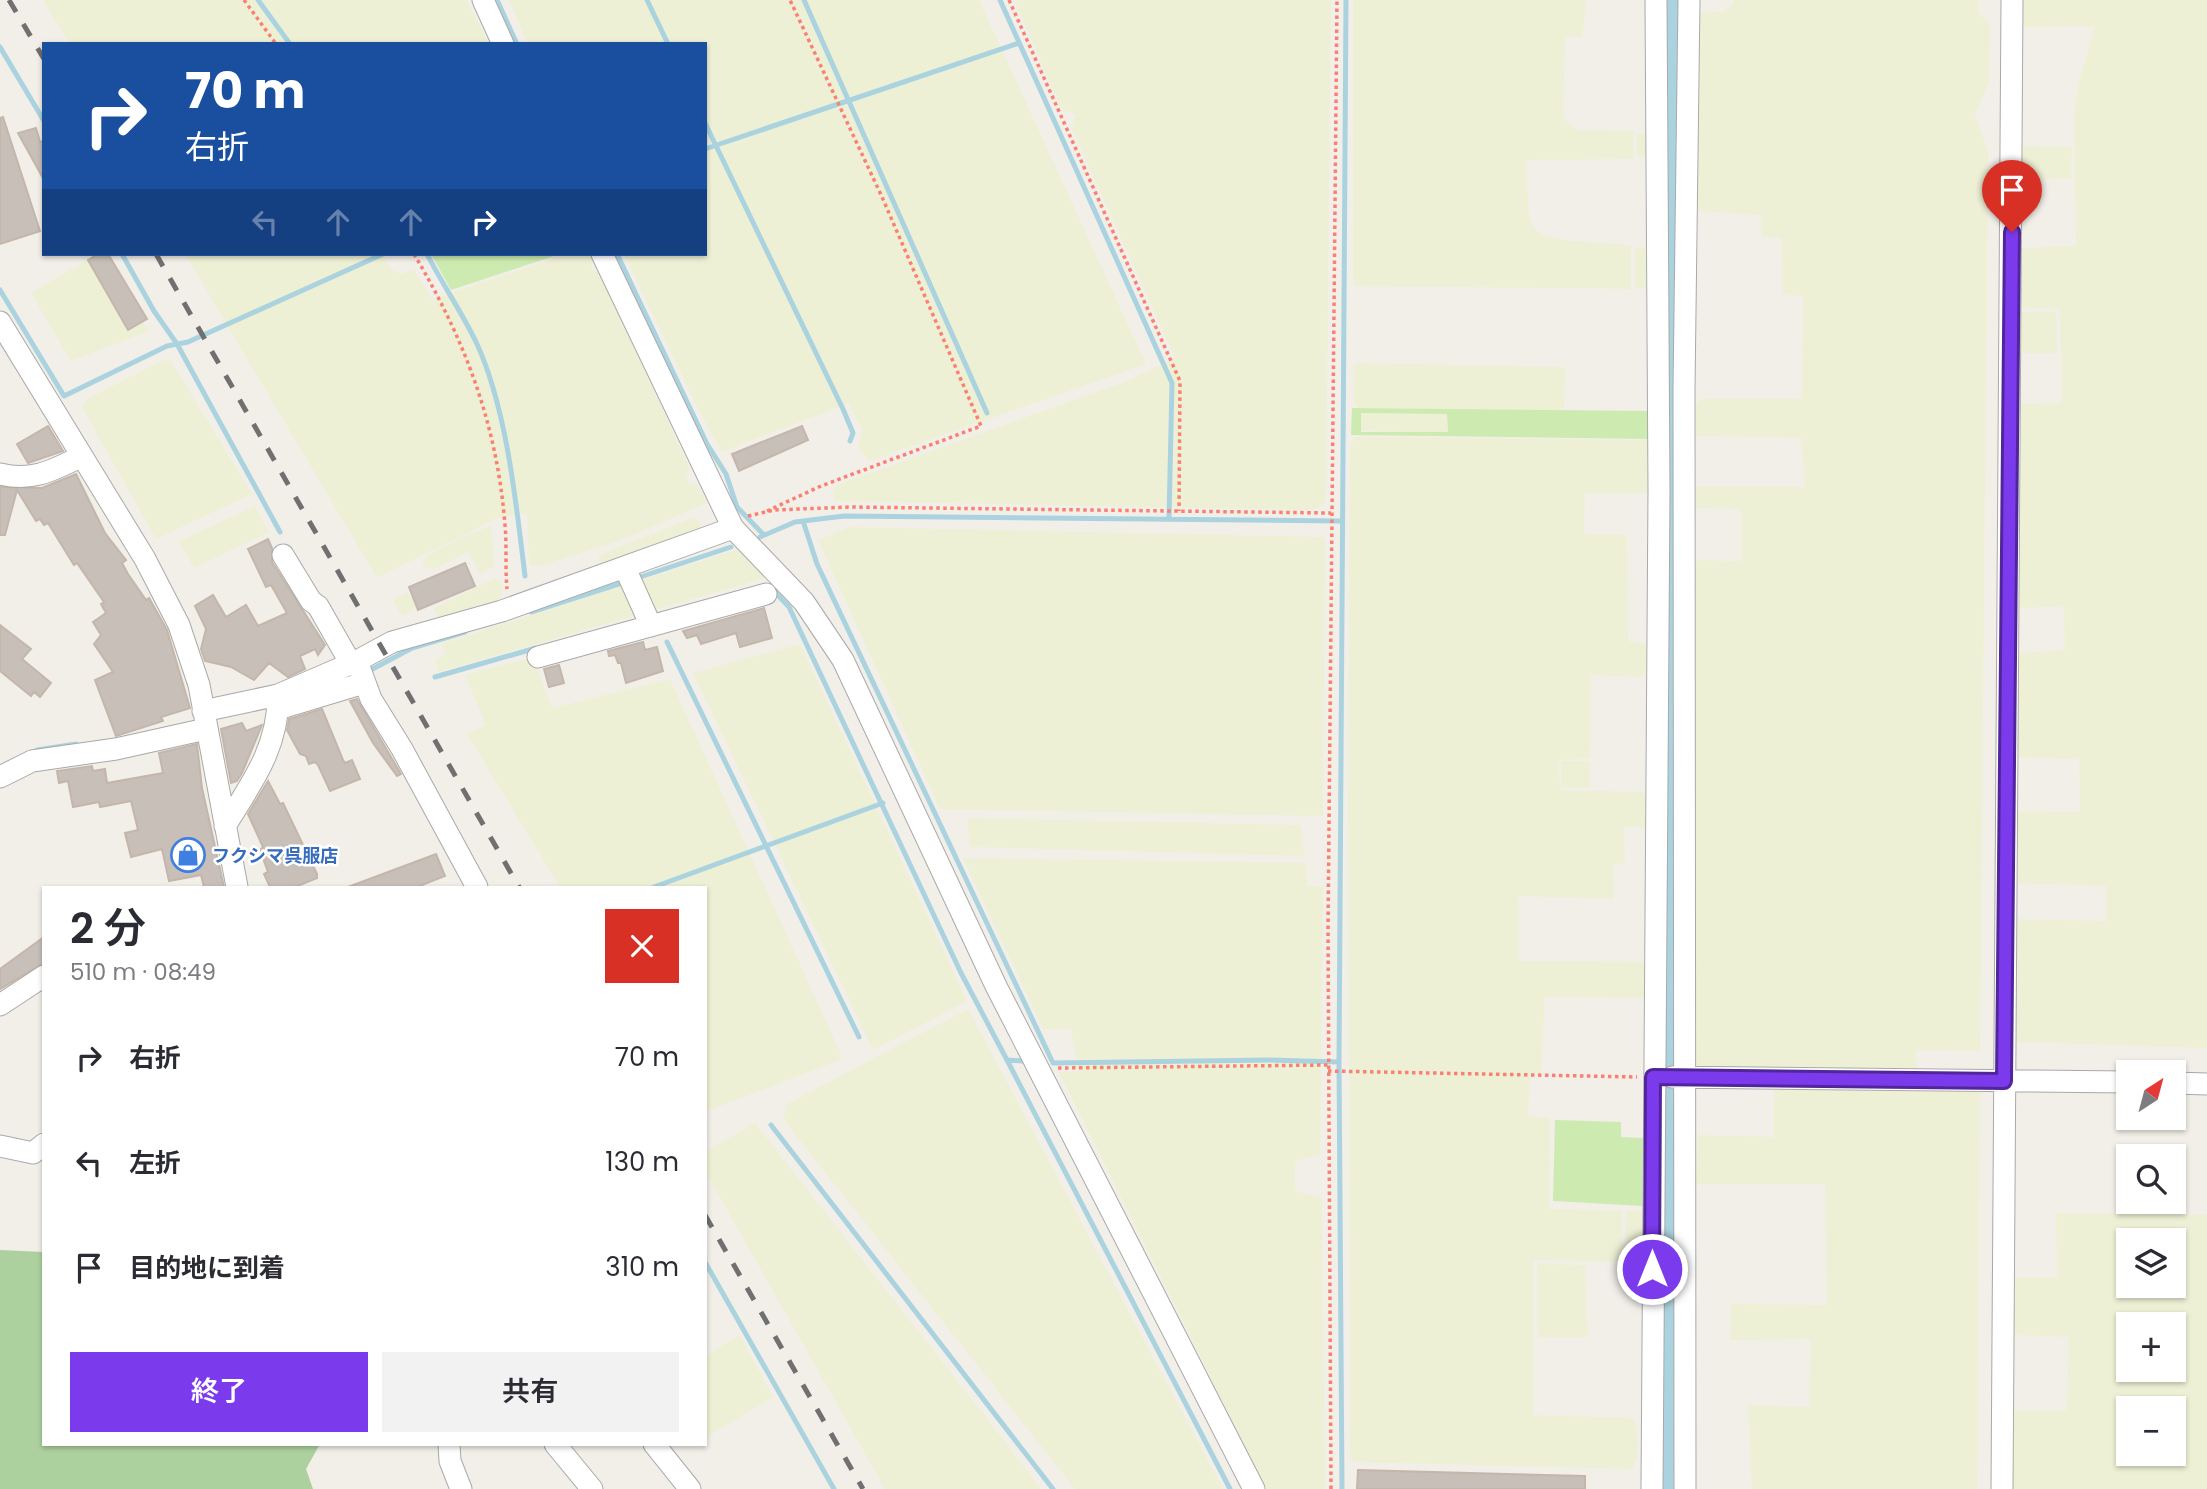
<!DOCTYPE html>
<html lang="ja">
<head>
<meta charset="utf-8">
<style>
  :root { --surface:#fff; --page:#f2f2f3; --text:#2b2b33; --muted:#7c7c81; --accent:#7c3aed }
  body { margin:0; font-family:Poppins,"Noto Sans JP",sans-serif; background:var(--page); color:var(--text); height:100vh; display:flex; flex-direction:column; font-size:26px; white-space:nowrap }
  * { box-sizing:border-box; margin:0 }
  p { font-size:23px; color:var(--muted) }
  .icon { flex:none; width:38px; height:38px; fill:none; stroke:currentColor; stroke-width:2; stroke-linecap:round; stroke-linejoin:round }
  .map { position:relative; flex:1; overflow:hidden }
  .panel { position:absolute; left:42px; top:886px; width:665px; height:560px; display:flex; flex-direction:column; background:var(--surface); border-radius:0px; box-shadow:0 2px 5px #0004 }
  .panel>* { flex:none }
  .hud { position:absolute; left:42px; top:42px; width:665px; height:214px; border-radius:0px; box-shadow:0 2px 5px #0004; background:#1a4fa0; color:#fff; overflow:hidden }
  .needle { width:46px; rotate:36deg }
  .fabs { position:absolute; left:2116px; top:1060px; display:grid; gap:14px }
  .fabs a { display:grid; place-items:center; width:70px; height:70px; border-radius:0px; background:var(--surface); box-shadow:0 2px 5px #0004; font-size:35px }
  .pin { position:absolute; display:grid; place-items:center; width:60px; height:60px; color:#fff; margin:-72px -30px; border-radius:50% 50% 50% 0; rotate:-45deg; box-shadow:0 0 7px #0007 }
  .pin .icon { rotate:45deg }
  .me { position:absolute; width:77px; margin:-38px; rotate:0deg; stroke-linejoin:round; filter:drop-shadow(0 0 5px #0008) }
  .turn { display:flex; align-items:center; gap:24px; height:147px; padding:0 28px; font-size:32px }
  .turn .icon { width:91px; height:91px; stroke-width:2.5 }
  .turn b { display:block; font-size:49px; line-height:60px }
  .lanes { display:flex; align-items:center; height:66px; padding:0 28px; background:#0003; justify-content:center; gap:35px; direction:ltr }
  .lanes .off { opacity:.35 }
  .round { display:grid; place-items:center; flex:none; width:74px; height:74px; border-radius:0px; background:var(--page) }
  .headline { display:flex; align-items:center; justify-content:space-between; height:119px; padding:0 28px }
  h1 { font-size:42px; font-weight:600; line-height:52px }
  .cta { display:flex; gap:14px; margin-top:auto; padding:14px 28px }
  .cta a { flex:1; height:80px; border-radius:0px; background:var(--accent); color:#fff; font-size:28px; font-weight:600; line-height:80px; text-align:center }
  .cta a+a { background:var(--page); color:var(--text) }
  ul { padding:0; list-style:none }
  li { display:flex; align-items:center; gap:21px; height:105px; padding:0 28px }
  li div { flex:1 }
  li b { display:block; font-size:26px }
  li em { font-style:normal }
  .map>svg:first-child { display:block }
  .farmland { fill:#eef0d5; fill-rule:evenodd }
  .grass { fill:#cdebb0; fill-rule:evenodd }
  .forest { fill:#add19e }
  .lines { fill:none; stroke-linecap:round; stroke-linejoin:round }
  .stream { stroke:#aad3df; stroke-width:5 }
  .river { stroke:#aad3df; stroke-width:33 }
  .building { fill:#c7bfb8; stroke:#c4b6ab; stroke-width:2 }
  .minor-casing { stroke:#a9a9a9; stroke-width:23 }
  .path { stroke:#fa8072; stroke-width:3.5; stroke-dasharray:3.5 3.5; stroke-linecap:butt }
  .minor { stroke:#fff; stroke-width:21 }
  .rail { stroke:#707070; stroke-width:5; stroke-dasharray:14 14; stroke-linecap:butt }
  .route-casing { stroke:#51269a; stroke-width:18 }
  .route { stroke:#7c3aed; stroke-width:12 }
  .labels { text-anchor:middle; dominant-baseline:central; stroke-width:5; stroke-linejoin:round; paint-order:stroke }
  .shop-label { font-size:18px; font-weight:bold; fill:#366cbe; stroke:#fff; text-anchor:start }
</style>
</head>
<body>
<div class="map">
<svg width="2207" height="1489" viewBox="0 0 2207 1489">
  <rect width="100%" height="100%" fill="#f2efe9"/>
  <path class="farmland" d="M43,0H466L490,44H70Z
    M509,0H979L1146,364L869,461L858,448L862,430L849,403L722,452L698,409L624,254H705V44H528Z
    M1014,0H1331L1326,501L1320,507L1312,510L835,501L832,490L839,484L1127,381L1175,358L1071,127L1076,115L1061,109Z
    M1353,0H1587L1582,37H1565L1563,117L1577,130L1633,131L1634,159L1526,160L1529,216L1535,230L1545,236L1571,241L1631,245V289L1353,286Z
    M1734,0H1979L1978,12L1990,24L1989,82L1975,115L1988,152L1980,1051L1916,1050L1917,1085L1980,1090L1977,1489H1752L1748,1405L1809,1407L1811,1339L1730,1340L1731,1304L1827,1305L1825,1184H1696L1698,1135L1774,1137V1088L1692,1071L1693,560L1741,561V509L1695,508L1694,487H1805L1801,438L1696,436L1695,406L1701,399H1802L1803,296L1783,295L1781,238L1762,237L1761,215L1698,211L1696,13L1722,12L1733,5Z
    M2019,0H2207V1048L2012,1042L2013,919L2106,921V886L2012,883L2013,811L2080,812L2079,759L2014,757V660L2019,653L2065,650L2064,606L2024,608L2016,603V404L2062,403L2060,309L2015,307L2018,248L2076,246L2074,113L2078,85L2095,26L2026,27L2020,25Z
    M1637,134H1647V157L1637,156Z
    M2019,146L2072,147L2071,179H2018Z
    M1635,248H1651L1652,289L1635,288Z
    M98,254H102L149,331L71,361L31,293Z
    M185,254H381L391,269L400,274L414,270L432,299L568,254H591L595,261L591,265L592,270L599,272L690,469L685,476L689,483L697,485L707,503L619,541L540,566L529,565L527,514L497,518L377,578Z
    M2017,312H2056L2057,353H2017Z
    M163,360L171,361L252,494L156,539L82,407L87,399Z
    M1357,363L1562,367L1565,370L1564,407L1560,410L1359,408L1354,403L1353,367Z
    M1361,413L1447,414L1448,433L1360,431Z
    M1356,437L1645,440L1648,445V493H1585L1584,534L1627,535L1628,641L1647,644V673L1639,677L1591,675L1590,759L1559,760L1560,790L1643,792L1647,797V827H1624L1625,863L1613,864L1614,899L1518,896L1519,961L1645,962L1646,998L1545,997L1541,1073H1530L1528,1116L1550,1118L1549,1209L1622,1211L1621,1246L1632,1247V1262L1533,1260V1415L1632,1418L1636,1425L1638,1442L1637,1458L1632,1469L1354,1462L1350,1459L1348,807L1350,446Z
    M255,506L269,532L194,568L179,541Z
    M695,517L701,524L699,530L603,566L599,563V555Z
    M491,526L494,567L480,573L468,552L434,569L426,568L422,562L428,555L459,538Z
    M850,527L1325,537L1323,816L940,809L818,540Z
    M741,548L769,577L438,672L435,660L446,654L441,644Z
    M495,578L500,581L503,588L498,604L440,620L433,609Z
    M407,592L417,607L402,616L393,601Z
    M800,644L967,1001L873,1050L693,673Z
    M533,657L552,708L670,679L840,1052V1060L705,1112V887H560L467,734L486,725L465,675Z
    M1561,761H1590V787L1561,788Z
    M967,818L1301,825L1305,856L970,847Z
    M963,858L1307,863V886L1323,887L1320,1155L1295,1161V1191L1322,1198L1325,1489H1266L1059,1072L1078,1071L1071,1029H1043Z
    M968,1009L1223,1489H1075L783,1119L787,1104Z
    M755,1123L1002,1438L1041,1489H885L705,1171V1152Z
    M1626,1211H1642V1245L1625,1244Z
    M2056,1213L2207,1215V1489H2013L2011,1411H2067L2069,1337L2013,1335V1278H2057ZM2128,1241H2174V1286H2128ZM2128,1325H2174V1370H2128ZM2128,1409H2174V1454H2128Z
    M1537,1264L1585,1265L1588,1337H1538Z
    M740,1335L773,1397L705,1438V1356Z"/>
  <path class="grass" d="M431,254H560L451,290Z
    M1352,408L1650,411L1649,439L1351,435ZM1361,413L1447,414L1448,432H1361Z
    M1555,1120L1621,1122V1137L1643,1138L1642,1206L1553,1201Z"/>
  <path class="forest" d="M0,1250L44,1252V1444H320L306,1469L313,1489H0Z"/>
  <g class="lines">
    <path class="stream" d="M258,0L290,44
      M497,0L517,44
      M647,0L668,44
      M804,0L987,413
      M1000,0L1172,383L1169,519
      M0,47L44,121
      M705,123L843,409L853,433L850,441
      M705,149L1019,43
      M122,254L154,311L177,344L280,532
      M427,254C442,284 462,312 477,344C507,410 516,503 525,576
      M617,254L707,444L726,474L737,507L764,535
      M0,290L64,396L167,346L188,342L383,254
      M803,521L817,564L1053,1063L1270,1060L1339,1062
      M760,537L795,522L844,516L1342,521
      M634,579L731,547
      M774,591L789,607L796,622L961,973L1007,1060L1023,1061
      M531,612L625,582
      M667,642L859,1037
      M367,672L412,648L465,632
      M435,677L536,648
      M37,750L76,744
      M654,887L883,803
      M1007,1060L1230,1489
      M771,1125L1053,1489
      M705,1262L834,1489
      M1342,1489L1339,1062L1346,0"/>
    <path class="river" d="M1669,1489L1673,0"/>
  </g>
  <path class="building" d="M3,117L40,231L0,244V118Z
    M36,128L40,142L44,141V180L18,133Z
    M98,254H108L147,319L128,330L88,260Z
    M48,426L63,451L28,463L17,444Z
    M802,426L808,440L739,471L732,454Z
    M76,474L105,533L126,560L122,563L128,574L146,600L149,598L167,630L190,708L161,717L163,721L116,736L95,680L113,672L94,644L101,635L93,622L106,613L101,604L104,602L77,563L74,565L48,523L44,525L40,519L36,521L17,490L5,535H0V487L42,488Z
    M268,539L272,548V562L325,645L318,655L315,649L300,656L305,669L288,677L269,663L254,680L231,667L205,661L201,649L206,629L195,606L213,595L226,617L246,605L258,626L287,613L271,585L266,587L248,549Z
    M465,563L475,586L418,610L409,587Z
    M764,608L772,638L740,647L736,633L701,644L697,635L687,638L683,631Z
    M0,625L31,649L22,659L51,683L40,697L34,692L31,696L0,671Z
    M643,642L645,650L657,647L663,671L626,683L621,663H618L615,655L609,656L608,651Z
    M559,665L564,683L549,687L544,669Z
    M357,699L401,774L397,776L373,743L350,701Z
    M322,709L343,760L345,763L352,760L360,779L330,791L318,765L315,762L309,764L306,756L300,754L287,730L289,719Z
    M242,723L246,731L262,725L242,773L237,781L231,783L221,729Z
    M197,744L202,788L224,887H204L201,875L169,881L162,849L131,857L125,833L138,830L131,801L100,807L99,802L73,807L68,781L59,783L57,771L92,766L93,771L105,769L107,783L163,773L159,753Z
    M268,781L280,804L283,803L317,874V878L295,887H270L264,874L268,872L260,850L263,847L248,814Z
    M436,854L445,876L417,887H348Z
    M44,937V963L0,989V969Z
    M1358,1470L1585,1476V1489H1357Z"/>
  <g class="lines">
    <g class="minor-casing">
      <path id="minor" d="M483,0L503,44
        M602,254L733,528L804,602L843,660L996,986L1254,1489
        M0,322L145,559L179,625L199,685L237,887
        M0,474C33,482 53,470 82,456
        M283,555L311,601L318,606L351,664
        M625,568L651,626
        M538,657L766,594
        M357,661L371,699L402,749L477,887
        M278,709L364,683
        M203,711L278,695L357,661L392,642L502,611L733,528
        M0,777L32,761L116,749L206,729
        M225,826C251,784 279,747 278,695
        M0,1005L44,976
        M1672,1077L2128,1082
        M2174,1083L2207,1084
        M0,1146L33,1153L44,1144
        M449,1444L450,1461L461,1489
        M555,1444L592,1489
        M654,1444L690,1489
        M1652,1489L1659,491L1656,0
        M1685,1489L1684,389L1689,0
        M2002,1489L2012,0"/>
    </g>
    <path class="path" d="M244,0L276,44
      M1009,0L1180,381L1179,511
      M414,254C465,340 497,424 505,525C507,547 505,568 507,589
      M767,511L821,486L981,426L882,197L790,0
      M748,516L774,510L850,507L1331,513
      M1058,1068L1328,1065
      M1328,1071L1637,1077
      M1331,1489L1328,929L1337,0"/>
    <use href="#minor" class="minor"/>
    <path class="rail" d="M9,0L44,59
      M156,254L519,887
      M705,1215L863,1489"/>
  </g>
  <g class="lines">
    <g class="route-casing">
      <path id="route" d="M1652,1269L1653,1077L2004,1081L2012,232"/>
    </g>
    <use href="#route" class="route"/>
  </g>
  <defs>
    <g id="shop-ring" transform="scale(1.75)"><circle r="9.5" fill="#fff" stroke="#3f7fe0" stroke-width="1.5"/><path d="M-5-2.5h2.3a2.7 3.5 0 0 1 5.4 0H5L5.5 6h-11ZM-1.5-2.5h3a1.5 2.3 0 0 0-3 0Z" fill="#3f7fe0"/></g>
  </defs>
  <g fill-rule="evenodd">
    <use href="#shop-ring" x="188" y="855"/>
  </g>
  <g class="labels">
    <g class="shop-label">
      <text x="212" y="855">フクシマ呉服店</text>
    </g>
  </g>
</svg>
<div class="fabs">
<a><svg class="needle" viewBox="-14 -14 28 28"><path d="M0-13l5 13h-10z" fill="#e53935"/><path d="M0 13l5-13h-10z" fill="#7c7c81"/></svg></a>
<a><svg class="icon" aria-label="search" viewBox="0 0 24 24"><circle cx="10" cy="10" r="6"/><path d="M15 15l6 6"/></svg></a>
<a><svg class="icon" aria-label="layers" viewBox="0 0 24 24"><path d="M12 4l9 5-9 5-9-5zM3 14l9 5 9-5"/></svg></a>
<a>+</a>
<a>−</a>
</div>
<div class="pin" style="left:2012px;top:232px;background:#d93025"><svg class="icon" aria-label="arrive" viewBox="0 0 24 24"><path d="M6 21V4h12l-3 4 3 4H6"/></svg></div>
<svg class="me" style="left:1652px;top:1269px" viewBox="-20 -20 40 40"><circle r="17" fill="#7c3aed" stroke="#fff" stroke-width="3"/><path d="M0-11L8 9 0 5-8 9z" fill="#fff"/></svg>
<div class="hud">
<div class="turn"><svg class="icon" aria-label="right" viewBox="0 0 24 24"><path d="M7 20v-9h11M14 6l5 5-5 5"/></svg><div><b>70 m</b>右折</div></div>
<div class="lanes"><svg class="icon off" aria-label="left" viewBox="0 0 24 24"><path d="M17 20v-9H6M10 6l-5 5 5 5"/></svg><svg class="icon off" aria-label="ahead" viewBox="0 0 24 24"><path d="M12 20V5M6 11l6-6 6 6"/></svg><svg class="icon off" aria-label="ahead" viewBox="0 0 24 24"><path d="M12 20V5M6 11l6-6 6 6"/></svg><svg class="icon" aria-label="right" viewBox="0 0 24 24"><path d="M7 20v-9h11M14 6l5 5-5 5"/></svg></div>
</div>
<section class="panel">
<div class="headline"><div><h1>2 分</h1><p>510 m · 08:49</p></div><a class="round" style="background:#d93025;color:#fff"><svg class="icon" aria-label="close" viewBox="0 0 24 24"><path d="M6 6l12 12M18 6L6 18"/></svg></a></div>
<ul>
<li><svg class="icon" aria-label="right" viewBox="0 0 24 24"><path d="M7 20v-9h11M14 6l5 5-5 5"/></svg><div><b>右折</b></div><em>70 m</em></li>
<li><svg class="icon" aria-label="left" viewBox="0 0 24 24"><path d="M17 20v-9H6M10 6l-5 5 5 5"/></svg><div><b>左折</b></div><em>130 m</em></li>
<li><svg class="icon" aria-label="arrive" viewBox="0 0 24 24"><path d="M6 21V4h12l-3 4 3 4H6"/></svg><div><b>目的地に到着</b></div><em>310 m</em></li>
</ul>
<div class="cta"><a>終了</a><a>共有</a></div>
</section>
</div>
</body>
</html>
